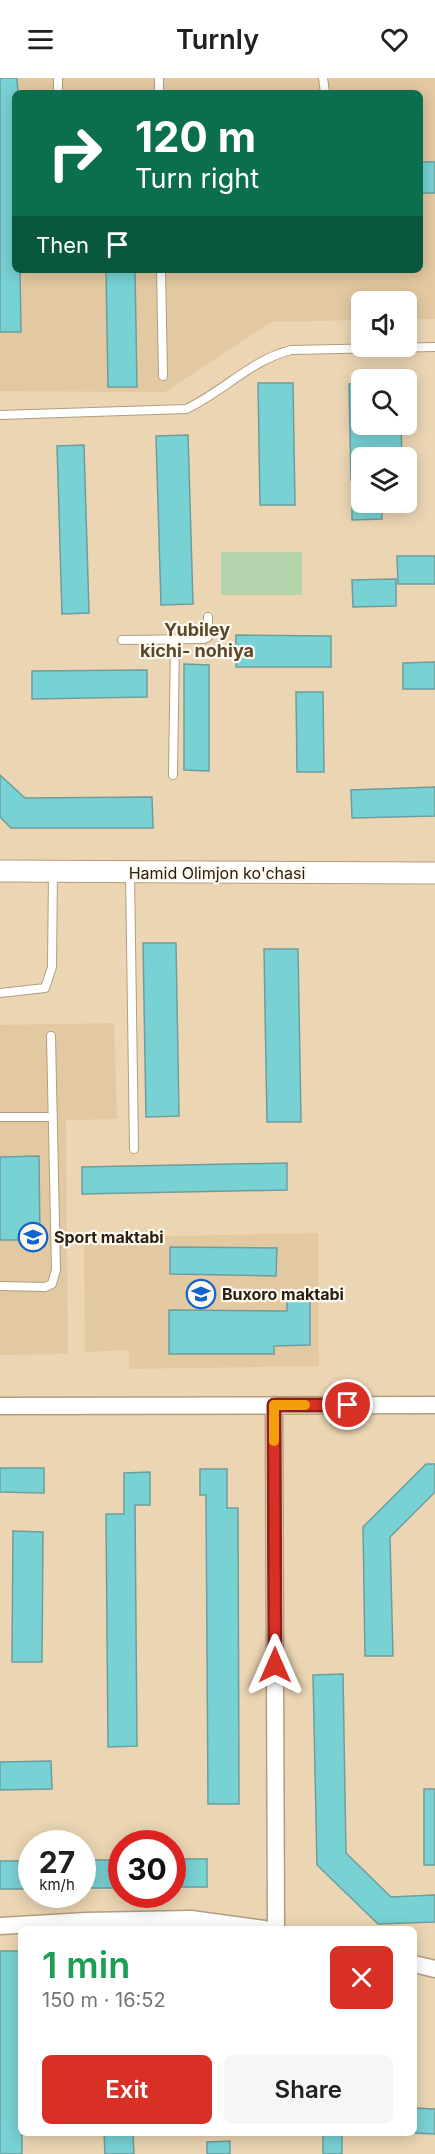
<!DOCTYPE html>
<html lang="en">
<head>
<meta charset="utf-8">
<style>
  :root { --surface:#fff; --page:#f6f6f6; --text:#202124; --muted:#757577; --accent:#d93025 }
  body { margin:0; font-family:Inter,sans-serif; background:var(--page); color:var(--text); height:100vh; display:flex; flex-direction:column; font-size:22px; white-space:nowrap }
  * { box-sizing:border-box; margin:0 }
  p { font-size:20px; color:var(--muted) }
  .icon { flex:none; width:33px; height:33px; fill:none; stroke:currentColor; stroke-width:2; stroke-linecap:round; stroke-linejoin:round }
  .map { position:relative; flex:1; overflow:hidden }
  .drawer { position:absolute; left:18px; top:1848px; width:399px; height:210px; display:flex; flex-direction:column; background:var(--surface); border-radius:9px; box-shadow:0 3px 15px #0003 }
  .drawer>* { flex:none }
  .top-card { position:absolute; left:12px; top:12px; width:411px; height:183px; border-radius:9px; box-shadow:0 3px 15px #0003; background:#0b6e4f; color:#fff; overflow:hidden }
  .fabs { position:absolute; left:351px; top:213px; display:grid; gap:12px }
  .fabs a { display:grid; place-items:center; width:66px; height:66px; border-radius:9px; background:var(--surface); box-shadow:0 3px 15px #0003; font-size:30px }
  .speed { position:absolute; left:18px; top:1752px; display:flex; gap:12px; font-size:30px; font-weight:700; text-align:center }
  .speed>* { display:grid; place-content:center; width:78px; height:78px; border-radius:50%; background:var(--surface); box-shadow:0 3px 15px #0003; line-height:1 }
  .speed small { font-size:15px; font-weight:400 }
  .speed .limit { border:9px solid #d22; background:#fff; color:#111 }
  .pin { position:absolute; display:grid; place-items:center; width:51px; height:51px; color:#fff; margin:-26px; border:3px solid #fff; border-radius:50%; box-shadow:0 2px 6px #0007 }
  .me { position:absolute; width:66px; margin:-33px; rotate:0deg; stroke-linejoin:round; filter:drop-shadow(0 0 4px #0008) }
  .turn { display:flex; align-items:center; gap:21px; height:126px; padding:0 24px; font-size:27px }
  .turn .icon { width:78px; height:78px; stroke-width:2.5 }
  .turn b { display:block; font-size:42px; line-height:51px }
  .then { display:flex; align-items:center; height:57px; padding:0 24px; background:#0003; gap:12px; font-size:22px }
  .round { display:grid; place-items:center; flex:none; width:63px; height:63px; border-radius:9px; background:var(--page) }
  .summary { display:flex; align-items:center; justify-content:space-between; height:102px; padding:0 24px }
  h1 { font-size:36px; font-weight:600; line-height:45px; color:#1e9e55 }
  .action { display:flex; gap:12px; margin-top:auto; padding:12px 24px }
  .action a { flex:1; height:69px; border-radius:9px; background:var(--accent); color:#fff; font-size:24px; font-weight:600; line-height:69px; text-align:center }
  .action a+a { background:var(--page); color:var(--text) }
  header { display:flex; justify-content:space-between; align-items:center; height:78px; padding:0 24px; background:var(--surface); font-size:27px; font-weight:600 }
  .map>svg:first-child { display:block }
  .built { fill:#e3c9a1; fill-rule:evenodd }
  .green { fill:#b6d4ac }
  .building { fill:#78d2d4; stroke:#6e9d9e; stroke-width:1.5 }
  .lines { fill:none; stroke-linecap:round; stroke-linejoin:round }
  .service-casing { stroke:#b39d7d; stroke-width:10 }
  .minor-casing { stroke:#b39d7d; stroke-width:19 }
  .tertiary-casing { stroke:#b39d7d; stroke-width:23 }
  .service { stroke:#fff; stroke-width:8 }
  .minor { stroke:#fff; stroke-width:16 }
  .tertiary { stroke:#fff; stroke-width:21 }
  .route-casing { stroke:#8d1f18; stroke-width:15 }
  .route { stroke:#d93025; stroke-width:10 }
  .slow { stroke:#f59e0b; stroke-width:10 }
  .labels { text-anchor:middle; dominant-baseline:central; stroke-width:4.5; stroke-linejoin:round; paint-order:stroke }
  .street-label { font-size:16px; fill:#282013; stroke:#fff8ee }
  .poi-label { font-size:16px; font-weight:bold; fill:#282013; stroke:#fff8ee; text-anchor:start }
  .neighbourhood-label { font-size:18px; font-weight:bold; fill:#5a472a; stroke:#fff8ee }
</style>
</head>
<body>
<header><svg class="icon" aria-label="menu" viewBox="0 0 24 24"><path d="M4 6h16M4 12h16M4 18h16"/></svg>Turnly<svg class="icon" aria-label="heart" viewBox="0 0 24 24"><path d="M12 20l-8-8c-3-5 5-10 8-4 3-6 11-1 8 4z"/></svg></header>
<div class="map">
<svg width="435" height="2076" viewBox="0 0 435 2076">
  <rect width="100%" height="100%" fill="#ebd5b3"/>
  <path class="built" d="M0,0H435V241H407L406,224H362L361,242L271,244L165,314L0,313ZM15,15H420V192H15Z
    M114,945L117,1041L66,1042L68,1276L0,1277V947Z
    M318,1155L319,1288L129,1291V1272L85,1274L84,1160Z"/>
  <path class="green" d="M221,474H302V517H221Z"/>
  <path class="building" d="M0,0H17L18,15H15V192H20L21,254H0Z
    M420,84H435V115H420Z
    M106,192H135L137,309H108Z
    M258,305H293L295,427H260Z
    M349,306H362V346H380V349H401L402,380H362V402H351Z
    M188,357L193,526L161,527L156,358Z
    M84,367L89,535L62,536L57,368Z
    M352,424H382V441L352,442Z
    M397,478H435V506H398Z
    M396,501V528L353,529L352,502Z
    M236,557L331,558V589H236Z
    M435,584V611H403V585Z
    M184,586L209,587V693L184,692Z
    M147,592V619L32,621V593Z
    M296,614H323L324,694H297Z
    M0,697L25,720L152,719L153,750H11L0,739Z
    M435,709V738L352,740L351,712Z
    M143,865H176L179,1038L146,1039Z
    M264,871H298L301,1044H267Z
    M39,1078L40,1162H0V1079Z
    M287,1085V1112L82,1116V1089Z
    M170,1169L277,1170L276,1198L170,1196Z
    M310,1219V1267L274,1268V1276H169V1232L287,1233V1220Z
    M426,1386H435V1414L390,1459L393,1578H365L363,1449Z
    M0,1390H44V1415L0,1414Z
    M200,1391H227V1430H238L239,1726H208L206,1417H200Z
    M150,1394V1427H135L137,1668L108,1669L106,1436H124V1395Z
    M13,1453L43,1454L42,1584H12Z
    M343,1596L346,1775L391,1819L435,1817V1844L378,1846L317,1787L313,1597Z
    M51,1683L52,1711L0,1712V1684Z
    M424,1711H435V1787H424Z
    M172,1781H207V1809H172Z
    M82,1782H122V1810H82Z
    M0,1783H32V1811H0Z
    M0,1873H21L22,2076H0Z
    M414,2030L435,2031V2056L414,2055Z
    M104,2055H133L134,2076H105Z
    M323,2055H342V2076H323Z
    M230,2063V2076H207V2064Z"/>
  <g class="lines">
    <g class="service-casing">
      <path id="service" d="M323,0L325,15
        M58,15V0
        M159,15V0
        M161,192L163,298
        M0,337L186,331C223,314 251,282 291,272L435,269
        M122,562L204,561L208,559V539
        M173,697L175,561
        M130,795L134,1071
        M0,915L45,910L52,889L53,794
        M0,1039H53
        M0,1208L45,1209L52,1206L56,1192L51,958"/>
    </g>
    <g class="minor-casing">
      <path id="minor" d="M274,1327L276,1851
        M0,1328L435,1327
        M0,1848L86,1843L191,1841L264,1851
        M414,1886L435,1891"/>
    </g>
    <g class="tertiary-casing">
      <path id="tertiary" d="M0,793L435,795"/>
    </g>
    <use href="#service" class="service"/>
    <use href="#minor" class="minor"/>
    <use href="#tertiary" class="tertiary"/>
  </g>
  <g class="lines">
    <g class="route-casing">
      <path id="route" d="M275,1587L274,1327H348"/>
    </g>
    <use href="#route" class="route"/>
    <path class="slow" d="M274,1363V1327H305"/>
  </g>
  <defs>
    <g id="school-ring" transform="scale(1.5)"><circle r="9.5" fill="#fff8ee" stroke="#0f64cd" stroke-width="1.5"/><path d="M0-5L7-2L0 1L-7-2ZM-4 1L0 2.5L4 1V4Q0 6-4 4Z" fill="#0f64cd"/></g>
  </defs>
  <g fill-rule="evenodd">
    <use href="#school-ring" x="33" y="1159"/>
    <use href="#school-ring" x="201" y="1216"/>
  </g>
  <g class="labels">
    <g class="street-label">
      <text x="217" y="795">Hamid Olimjon ko'chasi</text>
    </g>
    <g class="poi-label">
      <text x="54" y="1159">Sport maktabi</text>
      <text x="222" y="1216">Buxoro maktabi</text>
    </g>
    <g class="neighbourhood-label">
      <text x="197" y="551">Yubiley<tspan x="197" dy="21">kichi- nohiya</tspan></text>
    </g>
  </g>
</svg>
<div class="fabs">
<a><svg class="icon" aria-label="sound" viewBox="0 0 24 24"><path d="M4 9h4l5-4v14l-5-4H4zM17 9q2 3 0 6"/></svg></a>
<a><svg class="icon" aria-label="search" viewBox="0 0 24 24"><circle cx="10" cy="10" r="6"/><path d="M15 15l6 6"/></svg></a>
<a><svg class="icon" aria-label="layers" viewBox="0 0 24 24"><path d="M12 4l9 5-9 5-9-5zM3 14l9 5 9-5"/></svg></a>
</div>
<div class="speed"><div>27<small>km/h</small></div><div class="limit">30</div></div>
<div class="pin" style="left:348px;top:1327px;background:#d93025"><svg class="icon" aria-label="arrive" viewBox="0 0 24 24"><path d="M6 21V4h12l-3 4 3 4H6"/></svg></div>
<svg class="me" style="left:275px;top:1587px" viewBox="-20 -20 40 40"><path d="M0-17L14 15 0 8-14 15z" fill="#d93025" stroke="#fff" stroke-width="4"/></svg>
<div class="top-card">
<div class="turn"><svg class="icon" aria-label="right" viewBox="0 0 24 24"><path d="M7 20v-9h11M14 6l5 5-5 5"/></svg><div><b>120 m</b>Turn right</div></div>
<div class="then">Then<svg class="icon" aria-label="arrive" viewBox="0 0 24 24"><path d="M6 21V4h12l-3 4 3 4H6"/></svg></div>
</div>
<section class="drawer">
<div class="summary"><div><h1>1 min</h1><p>150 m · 16:52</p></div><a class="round" style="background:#d93025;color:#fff"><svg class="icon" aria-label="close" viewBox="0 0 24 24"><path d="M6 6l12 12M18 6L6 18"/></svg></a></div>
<div class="action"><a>Exit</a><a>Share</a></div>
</section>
</div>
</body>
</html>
